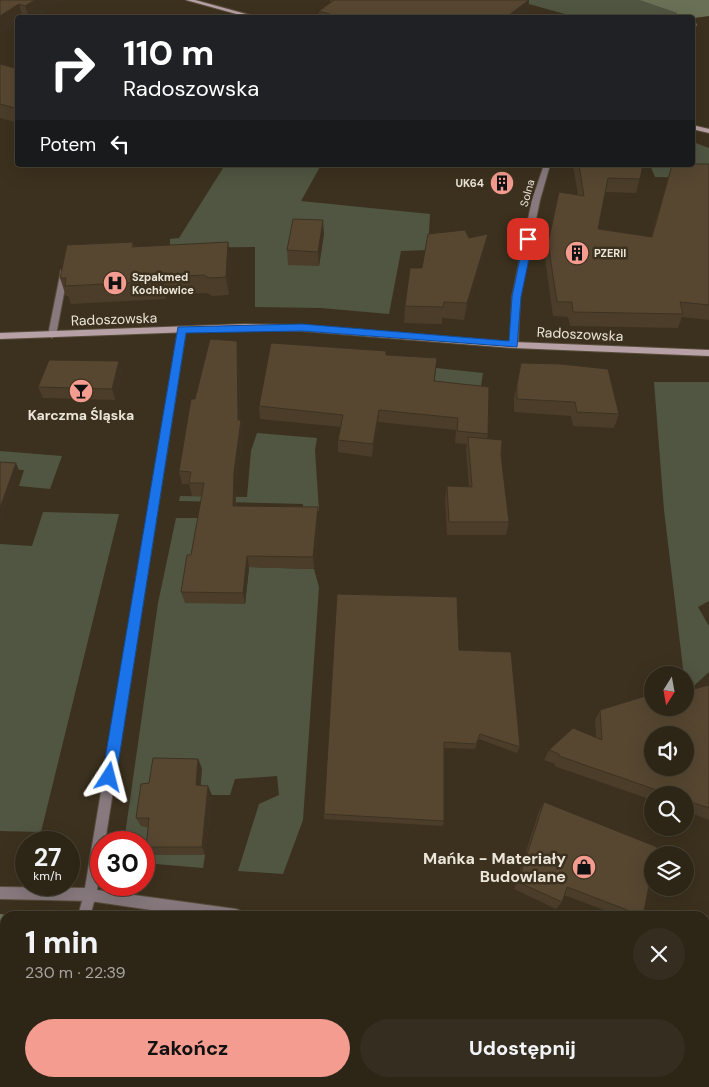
<!DOCTYPE html>
<html lang="pl">
<head>
<meta charset="utf-8">
<style>
  :root { --surface:#2d2516; --page:#352d1f; --text:#f1f3f6; --muted:#a7a5a1; --line:#484235; --accent:#f59c90 }
  body { margin:0; font-family:"DM Sans",sans-serif; background:var(--page); color:var(--text); height:100vh; display:flex; flex-direction:column; font-size:19px; white-space:nowrap }
  * { box-sizing:border-box; margin:0 }
  p { font-size:16px; color:var(--muted) }
  .icon { flex:none; width:28px; height:28px; fill:none; stroke:currentColor; stroke-width:2; stroke-linecap:round; stroke-linejoin:round }
  .map { position:relative; flex:1; overflow:hidden }
  .panel { position:absolute; left:0px; top:911px; width:710px; height:176px; display:flex; flex-direction:column; background:var(--surface); border-radius:15px 15px 0 0; box-shadow:0 5px 20px #0002,0 0 0 1px var(--line) }
  .panel>* { flex:none }
  .guide { position:absolute; left:15px; top:15px; width:680px; height:152px; border-radius:5px; box-shadow:0 5px 20px #0002,0 0 0 1px var(--line); background:#202124; color:#fff; overflow:hidden }
  .needle { width:32px; rotate:191deg }
  .tools { position:absolute; left:644px; top:666px; display:grid; gap:10px }
  .tools a { display:grid; place-items:center; width:50px; height:50px; border-radius:50%; background:var(--surface); box-shadow:0 5px 20px #0002,0 0 0 1px var(--line); font-size:25px }
  .speed { position:absolute; left:15px; top:831px; display:flex; gap:10px; font-size:25px; font-weight:700; text-align:center }
  .speed>* { display:grid; place-content:center; width:65px; height:65px; border-radius:50%; background:var(--surface); box-shadow:0 5px 20px #0002,0 0 0 1px var(--line); line-height:1 }
  .speed small { font-size:12px; font-weight:400 }
  .speed .limit { border:8px solid #d22; background:#fff; color:#111 }
  .pin { position:absolute; display:grid; place-items:center; width:42px; height:42px; color:#fff; margin:-21px; border-radius:10px; box-shadow:0 2px 8px #0006 }
  .me { position:absolute; width:55px; margin:-28px; rotate:9deg; stroke-linejoin:round; filter:drop-shadow(0 0 4px #0008) }
  .turn { display:flex; align-items:center; gap:18px; height:105px; padding:0 25px; font-size:22px }
  .turn .icon { width:65px; height:65px; stroke-width:2.5 }
  .turn b { display:block; font-size:35px; line-height:42px }
  .then { display:flex; align-items:center; height:48px; padding:0 25px; background:#0003; gap:10px; font-size:19px }
  .round { display:grid; place-items:center; flex:none; width:52px; height:52px; border-radius:26px; background:var(--page) }
  .summary { display:flex; align-items:center; justify-content:space-between; height:85px; padding:0 25px }
  h1 { font-size:30px; font-weight:800; line-height:38px }
  .primary-button { display:flex; gap:10px; margin-top:auto; padding:10px 25px }
  .primary-button a { flex:1; height:58px; border-radius:30px; background:var(--accent); color:#111; font-size:20px; font-weight:800; line-height:58px; text-align:center }
  .primary-button a+a { background:var(--page); color:var(--text) }
  .map>svg:first-child { display:block }
  .green { fill:#505642 }
  .forest { fill:#697055 }
  .lines { fill:none; stroke-linecap:round; stroke-linejoin:round }
  .lane-casing { stroke:#584e3c; stroke-width:2 }
  .street-casing { stroke:#584e3c; stroke-width:2 }
  .secondary-casing { stroke:#584e3c; stroke-width:2 }
  .lane { fill:#87797d; fill-rule:evenodd }
  .street { fill:#87797d; fill-rule:evenodd }
  .secondary { fill:#b7a0a6; fill-rule:evenodd }
  .wall { fill:#4b3d2a }
  .shaded-wall { fill:#3d3222 }
  .building { fill:#574731; stroke:#3d3222; fill-rule:evenodd }
  .route { fill:#1a73e8; stroke:#114b97 }
  .labels { text-anchor:middle; dominant-baseline:central; stroke-width:5; stroke-linejoin:round; paint-order:stroke }
  .far-poi-label { font-size:11px; font-weight:bold; fill:#ece5d9; stroke:#3c311e; text-anchor:start }
  .far-street-label { font-size:11px; fill:#ece5d9; stroke:#3c311e }
  .street-label { font-size:14px; fill:#ece5d9; stroke:#3c311e }
  .poi-label { font-size:14px; font-weight:bold; fill:#ece5d9; stroke:#3c311e }
  .near-poi-label { font-size:16px; font-weight:bold; fill:#ece5d9; stroke:#3c311e; text-anchor:end }
</style>
</head>
<body>
<div class="map">
<svg width="709" height="1087" viewBox="0 0 709 1087">
  <rect width="100%" height="100%" fill="#3c311e"/>
  <path class="green" d="M514,0H639L677,13L674,18L576,17Z
    M693,142L709,148V178L655,177L650,165H692Z
    M225,165H321L301,201L430,214L428,250L401,251L389,314L321,308L255,307V247L170,248V239L179,238Z
    M436,368L483,373L479,398L432,404Z
    M654,382H709V601L698,607L709,626V672L686,693L664,510Z
    M257,433L317,438L315,450L319,511H303V504L179,501L180,496L247,497L251,451Z
    M0,451L62,456L50,489L19,486L24,470L0,469Z
    M43,512L119,514L41,832L0,831V544L32,546Z
    M176,518H203L245,604L249,567L314,569L319,587L303,820L283,874L238,871L259,804L279,795L277,776L235,779L230,795H200L141,826L154,827L205,855L203,868L144,863V842H124L158,603Z
    M0,918H5V1082H444L455,1087H0Z"/>
  <path class="forest" d="M639,0H709V16L694,18L697,25L693,31L692,18L674,17L677,13Z
    M0,914L15,916H5V1082L23,1083L22,1087H0Z
    M104,1083V1082L183,1083V1087H103Z"/>
  <g class="lines">
    <g class="lane-casing">
      <path id="lane" d="M61,270H67L68,272L56,335L52,338L48,335Z
        M90,889L95,890L96,895L90,916H78L85,890Z
        M38,1082H52V1087H38Z"/>
    </g>
    <g class="street-casing">
      <path id="street" d="M544,165H550L540,200L520,297L518,345L514,348L510,345L512,297L532,200Z
        M182,327L186,330L105,842H101V865L97,890L236,909L241,911L243,916H192L90,901L0,899V887L85,888L178,330Z
        M705,1067L709,1068V1082L705,1081Z"/>
    </g>
    <g class="secondary-casing">
      <path id="secondary" d="M186,0H195L261,18H251Z
        M692,125L709,129V133L692,129Z
        M246,324L302,325L514,342L709,350V356L514,348L302,331L246,330L0,339V333Z"/>
    </g>
    <use href="#lane" class="lane"/>
    <use href="#street" class="street"/>
    <use href="#secondary" class="secondary"/>
  </g>
  <path class="wall" d="M0,0H64L35,18H18V22L0,33Z
    M330,0H529L528,11L519,18H319V11L330,3Z
    M0,64L18,69V123L0,118Z
    M709,164V320L682,317L678,328L570,326L568,317L553,316L545,258L559,192L578,195L573,165H643L636,193L605,192L598,229L651,237L672,165Z
    M324,234L319,266L288,265L287,250Z
    M469,238L485,251L464,320L442,318V324L404,323L405,306L422,268Z
    M133,242L134,246L231,260L229,295L212,296L207,293L166,295V299L71,304L68,296H66L60,278Z
    M239,354L240,420H241L243,433L236,484V506L319,519L314,569L249,567L245,604L185,603L181,592L191,555L202,496H192L189,484H182L179,471L195,399Z
    M521,363L619,414L614,428L573,426L571,416L514,412V398Z
    M122,373L115,400L43,398L38,387Z
    M435,381L488,434L487,439L501,455L509,522L506,535H447L445,499L447,486L469,487L466,450L467,444L455,443L456,430L378,422L372,457L338,452V440L341,427L260,419L259,406Z
    M459,650L520,747L517,753L479,739L475,749L444,748V821L443,826L324,819V814Z
    M709,685V820L685,811V795H652V800L554,766L555,764L544,760L549,750L596,737L595,720L600,710L694,689Z
    M198,759L202,769L200,785L212,795L205,855H151L146,847L148,827L141,826L136,818L149,783Z
    M544,802L643,916H620L564,895L562,902L556,909L514,889L539,811Z"/>
  <path class="shaded-wall" d="M35,0H64L35,18H29L25,6Z
    M529,0L528,11L519,18H505Z
    M19,4L23,18H18V22L0,33V16Z
    M323,220L324,234L319,266L318,252Z
    M488,234L485,251L464,320L467,303Z
    M228,242L231,260L229,295L226,277Z
    M162,277L166,295V299L162,281Z
    M237,341L239,354L240,425L241,420L243,433L236,484L235,518L233,506L234,472L238,420Z
    M119,361L122,373L115,400L112,389Z
    M379,410L378,422L372,457L373,444Z
    M16,463L19,470L0,525V508Z
    M318,507L319,519L314,569L313,557Z
    M247,556L249,567L245,604L243,593Z
    M198,759L202,769L200,795L196,785Z
    M208,786L212,795L205,855L202,847Z"/>
  <path class="building" d="M0,0H35L25,6L19,4L0,16Z
    M334,0H529L505,18H336L337,16L319,11Z
    M0,64L18,69V109L0,104Z
    M692,164H709V305L680,302L683,314L573,312L572,302H557L548,243L559,192L584,196L579,165H643L640,179L608,178L598,229L652,237L672,165H692Z
    M293,219L323,220L318,252L287,250Z
    M465,230L469,238L488,234L467,303L444,302L443,307L405,306L410,268H422L428,234Z
    M133,242L132,247L228,242L226,277L209,278L204,275L162,277V281L65,286L66,278H60L67,245Z
    M210,339L237,341L238,420H241L234,472L233,506L318,507L313,557L247,556L243,593L181,592L187,555H191L204,483H189L191,472L179,471L191,399H195Z
    M271,343L386,351V355L437,358L434,381L489,387L488,434L457,431L458,418L379,410L373,444L338,440L343,415L259,406Z
    M49,360L119,361L112,389L38,387Z
    M521,363L560,364L608,369L619,414L577,412L575,402L517,399V384Z
    M468,437L502,440L501,455L509,522H449L447,486L472,487Z
    M0,462L16,463L0,508Z
    M337,594L457,597L459,650L511,652L520,747L480,734L476,744L444,742V821L324,814Z
    M693,682L694,689L709,685V808L685,800V795H671L559,756V754L549,750L573,728L602,740L600,710L652,694V708H685V685ZM652,735H685V768H652Z
    M153,758L198,759L196,785L208,786L202,847H146L149,818H136L141,784L149,783Z
    M544,802L657,847L656,855H652V870L643,916L567,887L562,902L518,882Z"/>
  <path class="route" d="M528,236L533,239L521,297L517,347L302,331L186,333L116,777L114,782L109,784L104,782L102,777L178,327L302,324L509,341L512,297L524,239Z"/>
  <defs>
    <g id="building-disc" transform="scale(1.25)"><circle r="9.5" fill="#f59c90" stroke="#3c311e"/><path d="M-4-6H4V6H1V3H-1V6H-4ZM-2.5-4.3h1.7v1.8h-1.7ZM.8-4.3h1.7v1.8H.8ZM-2.5-1h1.7V.8h-1.7ZM.8-1h1.7V.8H.8Z" fill="#111"/></g>
    <g id="hospital-disc" transform="scale(1.25)"><circle r="9.5" fill="#f59c90" stroke="#3c311e"/><path d="M-5-5h3v3.5h4V-5h3V5h-3V1.5h-4V5h-3Z" fill="#111"/></g>
    <g id="bar-disc" transform="scale(1.25)"><circle r="9.5" fill="#f59c90" stroke="#3c311e"/><path d="M-6-5H6L.8 .8V4.5H3.5V6h-7V4.5H-.8V.8Z" fill="#111"/></g>
    <g id="shop-disc" transform="scale(1.25)"><circle r="9.5" fill="#f59c90" stroke="#3c311e"/><path d="M-5-2.5h2.3a2.7 3.5 0 0 1 5.4 0H5L5.5 6h-11ZM-1.5-2.5h3a1.5 2.3 0 0 0-3 0Z" fill="#111"/></g>
  </defs>
  <g fill-rule="evenodd">
    <use href="#building-disc" x="502" y="183"/>
    <use href="#building-disc" x="577" y="253"/>
    <use href="#hospital-disc" x="115" y="283"/>
    <use href="#bar-disc" x="81" y="391"/>
    <use href="#shop-disc" x="584" y="867"/>
  </g>
  <g class="labels">
    <g class="far-poi-label">
      <text x="484" y="183" text-anchor="end">UK64</text>
      <text x="594" y="253">PZERiI</text>
      <text x="132" y="277">Szpakmed<tspan x="132" dy="13">Kochłowice</tspan></text>
    </g>
    <g class="far-street-label">
      <text transform="translate(527 193) rotate(-75)">Solna</text>
    </g>
    <g class="street-label">
      <text transform="translate(114 319) rotate(-2)">Radoszowska</text>
      <text transform="translate(580 334) rotate(3)">Radoszowska</text>
    </g>
    <g class="poi-label">
      <text x="81" y="415">Karczma Śląska</text>
    </g>
    <g class="near-poi-label">
      <text x="566" y="858">Mańka - Materiały<tspan x="566" dy="18">Budowlane</tspan></text>
    </g>
  </g>
</svg>
<div class="tools">
<a><svg class="needle" viewBox="-14 -14 28 28"><path d="M0-13l5 13h-10z" fill="#e53935"/><path d="M0 13l5-13h-10z" fill="#a7a5a1"/></svg></a>
<a><svg class="icon" aria-label="sound" viewBox="0 0 24 24"><path d="M4 9h4l5-4v14l-5-4H4zM17 9q2 3 0 6"/></svg></a>
<a><svg class="icon" aria-label="search" viewBox="0 0 24 24"><circle cx="10" cy="10" r="6"/><path d="M15 15l6 6"/></svg></a>
<a><svg class="icon" aria-label="layers" viewBox="0 0 24 24"><path d="M12 4l9 5-9 5-9-5zM3 14l9 5 9-5"/></svg></a>
</div>
<div class="speed"><div>27<small>km/h</small></div><div class="limit">30</div></div>
<div class="pin" style="left:528px;top:239px;background:#d93025"><svg class="icon" aria-label="arrive" viewBox="0 0 24 24"><path d="M6 21V4h12l-3 4 3 4H6"/></svg></div>
<svg class="me" style="left:109px;top:777px" viewBox="-20 -20 40 40"><path d="M0-17L14 15 0 8-14 15z" fill="#1a73e8" stroke="#fff" stroke-width="4"/></svg>
<div class="guide">
<div class="turn"><svg class="icon" aria-label="right" viewBox="0 0 24 24"><path d="M7 20v-9h11M14 6l5 5-5 5"/></svg><div><b>110 m</b>Radoszowska</div></div>
<div class="then">Potem<svg class="icon" aria-label="left" viewBox="0 0 24 24"><path d="M17 20v-9H6M10 6l-5 5 5 5"/></svg></div>
</div>
<section class="panel">
<div class="summary"><div><h1>1 min</h1><p>230 m · 22:39</p></div><a class="round"><svg class="icon" aria-label="close" viewBox="0 0 24 24"><path d="M6 6l12 12M18 6L6 18"/></svg></a></div>
<div class="primary-button"><a>Zakończ</a><a>Udostępnij</a></div>
</section>
</div>
</body>
</html>
